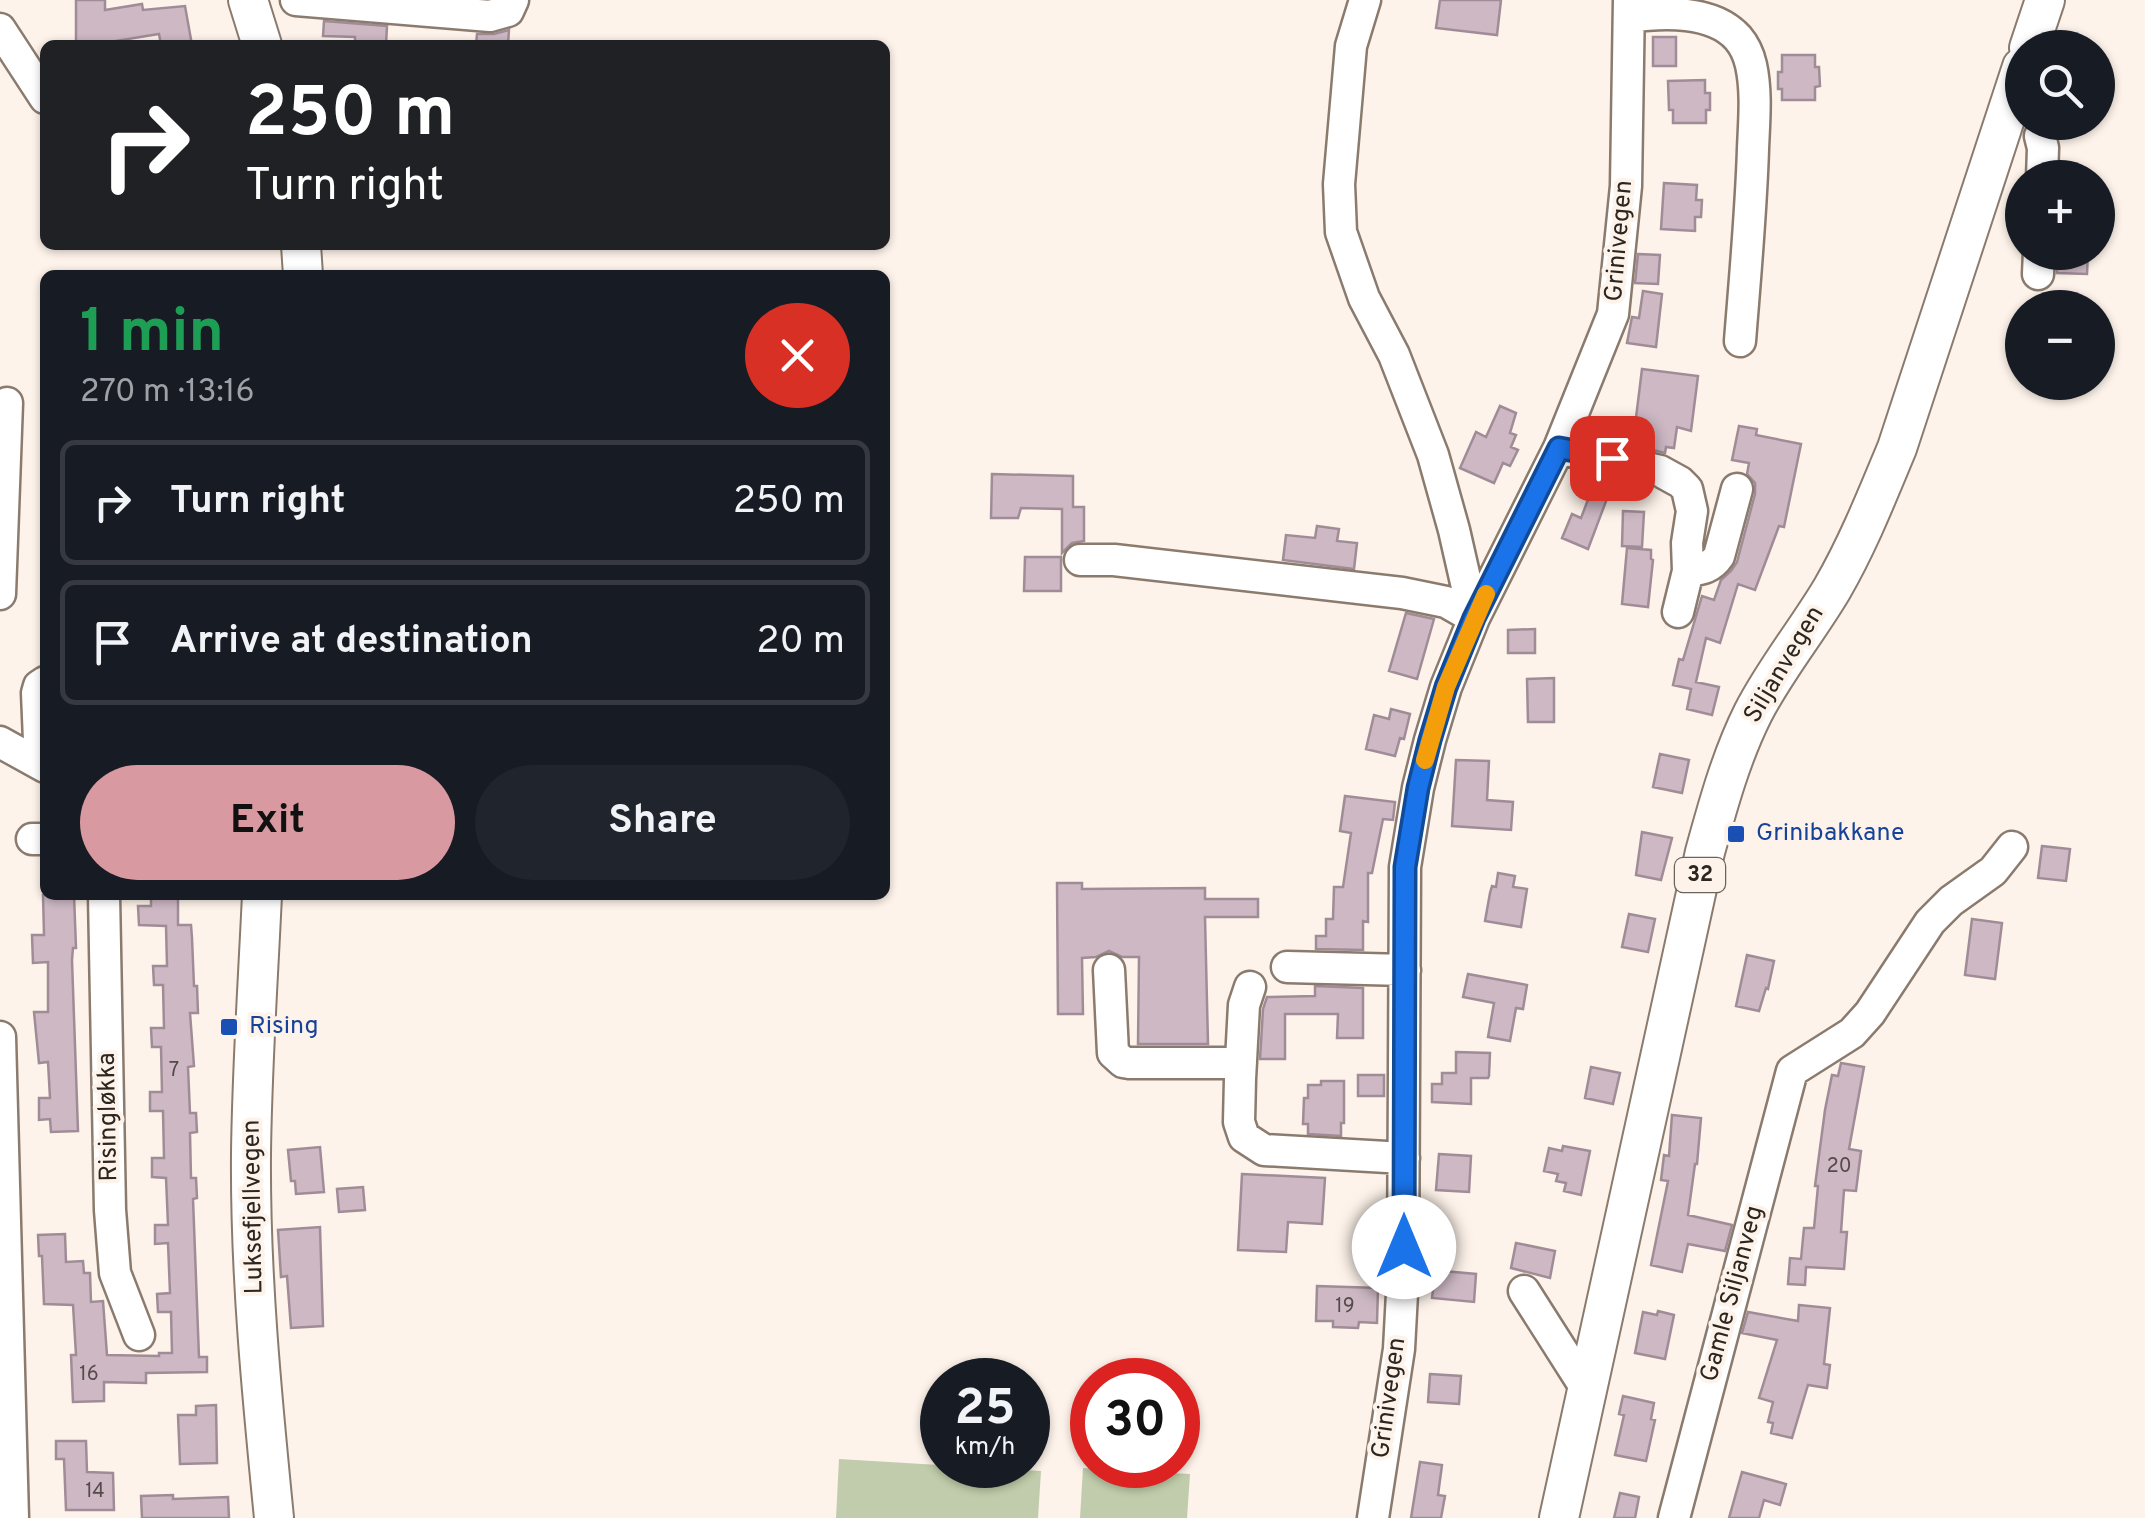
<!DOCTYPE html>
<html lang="en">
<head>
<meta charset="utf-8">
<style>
  :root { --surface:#171b24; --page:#20242c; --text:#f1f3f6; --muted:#9ea1a6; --line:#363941; --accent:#d899a0 }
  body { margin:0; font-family:Overpass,sans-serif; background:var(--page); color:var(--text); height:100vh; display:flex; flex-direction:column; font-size:38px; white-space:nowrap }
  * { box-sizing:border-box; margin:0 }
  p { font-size:32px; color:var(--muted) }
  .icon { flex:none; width:55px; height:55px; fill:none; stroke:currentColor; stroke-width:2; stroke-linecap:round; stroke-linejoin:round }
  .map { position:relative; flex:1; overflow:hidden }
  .details { position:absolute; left:40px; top:270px; width:850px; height:630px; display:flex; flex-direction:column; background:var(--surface); border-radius:15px; box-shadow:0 2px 8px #0004 }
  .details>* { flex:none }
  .guide { position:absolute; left:40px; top:40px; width:850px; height:210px; border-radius:15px; box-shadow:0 2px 8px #0004; background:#202124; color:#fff; overflow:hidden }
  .tools { position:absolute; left:2005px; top:30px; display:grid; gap:20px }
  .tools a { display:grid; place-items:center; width:110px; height:110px; border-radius:50%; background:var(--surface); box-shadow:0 2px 8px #0004; font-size:50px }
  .speed { position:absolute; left:920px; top:1358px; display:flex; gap:20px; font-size:50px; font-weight:700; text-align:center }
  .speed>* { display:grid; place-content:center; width:130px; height:130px; border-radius:50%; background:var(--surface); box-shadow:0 2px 8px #0004; line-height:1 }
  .speed small { font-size:25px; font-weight:400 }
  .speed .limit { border:15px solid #d22; background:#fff; color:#111 }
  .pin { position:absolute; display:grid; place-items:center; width:85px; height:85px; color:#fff; margin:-42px; border-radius:20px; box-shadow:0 5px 15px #0006 }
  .me { position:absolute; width:110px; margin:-55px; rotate:0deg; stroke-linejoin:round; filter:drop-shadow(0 0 8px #0008) }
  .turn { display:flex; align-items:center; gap:35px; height:210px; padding:0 40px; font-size:45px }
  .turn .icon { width:130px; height:130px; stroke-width:2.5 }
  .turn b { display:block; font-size:70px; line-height:85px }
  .round { display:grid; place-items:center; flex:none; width:105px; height:105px; border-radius:52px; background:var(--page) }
  .headline { display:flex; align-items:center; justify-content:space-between; height:170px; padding:0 40px }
  h1 { font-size:60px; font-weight:700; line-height:75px; color:#1e9e55 }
  .button { display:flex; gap:20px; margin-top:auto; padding:20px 40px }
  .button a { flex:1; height:115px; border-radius:60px; background:var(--accent); color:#111; font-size:40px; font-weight:700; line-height:115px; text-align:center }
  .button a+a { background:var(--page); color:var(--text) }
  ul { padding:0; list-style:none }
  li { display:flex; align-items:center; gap:30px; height:125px; margin:0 20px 15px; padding:0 20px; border:5px solid var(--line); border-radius:15px }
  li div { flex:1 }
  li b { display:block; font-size:38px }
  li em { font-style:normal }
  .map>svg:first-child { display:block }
  .green { fill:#c0ccab }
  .building { fill:#cdb8c4; stroke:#a08c97; stroke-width:2.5 }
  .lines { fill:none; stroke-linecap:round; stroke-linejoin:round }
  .minor-casing { stroke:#8b7b6e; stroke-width:35 }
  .major-casing { stroke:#8b7b6e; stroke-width:42 }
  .minor { stroke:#fff; stroke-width:30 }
  .major { stroke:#fff; stroke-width:38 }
  .route-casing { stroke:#114b97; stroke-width:25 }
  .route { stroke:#1a73e8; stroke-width:18 }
  .slow { stroke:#f59e0b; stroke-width:18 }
  .transit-dot { fill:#1a4fb4; stroke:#fdf3ea; stroke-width:4 }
  .labels { text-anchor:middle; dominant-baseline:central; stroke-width:8; stroke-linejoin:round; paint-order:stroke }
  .number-label { font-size:20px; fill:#544a49 }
  .shield { fill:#fdf3ea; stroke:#6b645d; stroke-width:2.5 }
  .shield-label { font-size:22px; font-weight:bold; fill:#2c2620 }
  .street-label { font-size:25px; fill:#2c2620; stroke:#fdf3ea }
  .transit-label { font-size:25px; fill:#164399; stroke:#fdf3ea; text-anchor:start }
</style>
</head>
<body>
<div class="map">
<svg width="2145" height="1518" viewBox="0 0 2145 1518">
  <rect width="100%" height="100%" fill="#fdf3ea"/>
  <path class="green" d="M839,1459L1041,1471L1038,1518H836Z
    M1083,1468L1190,1474L1187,1518H1080Z"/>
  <path class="building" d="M76,0H105V10L142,4L143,10L185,6L192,45H161L159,34L103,43V45H76Z
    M1440,0H1501L1497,35L1436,28Z
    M324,21L387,26L386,45H355V37L323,36Z
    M509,30L508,45H476L477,34H494Z
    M1653,37H1676V66H1653Z
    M1782,55H1815V67H1819L1820,86L1815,87V100H1782V89H1778V72H1782Z
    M1705,80V93H1710V110H1706V123H1673V110H1669L1668,81Z
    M1664,183L1697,185L1696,200H1702L1701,217H1695V231L1661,229Z
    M2058,252H2088L2087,274L2057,273Z
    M1638,254L1660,255L1658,284L1635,283Z
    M1643,291L1662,294L1656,347L1627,343L1632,317L1639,318Z
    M1642,369L1698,376L1691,431L1677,427L1674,448L1666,447L1665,453L1636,446L1638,434H1634Z
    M1500,406L1516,413L1510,433L1516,435L1511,447L1518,450L1510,466L1503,463L1494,483L1460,468L1476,432L1486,437Z
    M1739,426L1757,429L1756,435L1801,444L1784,527L1779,526L1755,590L1738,584L1720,643L1706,638L1696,682L1719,687L1712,715L1687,709L1691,689L1673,685L1679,659L1683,660L1702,596L1714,600L1721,580L1731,571L1737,562L1755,494V483L1747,474L1749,463L1732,460Z
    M992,474L1073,476V507H1084V541L1072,543L1062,553V509L1021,508L1018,518H991Z
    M1597,476L1614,480L1588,549L1562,538L1572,514L1581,518Z
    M1623,511L1644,512L1642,547L1622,546Z
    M1317,526L1339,529L1337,541L1357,543L1354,569L1283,560L1286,535L1315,538Z
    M1627,548L1651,550V559L1653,560L1648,607L1622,604Z
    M1025,557H1061V591H1024Z
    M1406,613L1434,619L1417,679L1389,671Z
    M1535,629V653H1508V630Z
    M1554,678V722H1528L1527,679Z
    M1391,709L1410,714L1404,739L1400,738L1395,756L1366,749L1374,715L1389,719Z
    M1660,754L1689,760L1682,793L1653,787Z
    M1456,760L1489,761L1487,800L1513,802L1511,830L1452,826Z
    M1345,796L1395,802L1393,820L1383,819L1372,873H1368V922L1363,921V950L1316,949V936H1326V919H1333L1334,887H1343L1351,833L1340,831Z
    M1642,832L1672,838L1661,880L1636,875Z
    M2042,846L2070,849L2066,881L2038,878Z
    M1498,873L1515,876L1513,887L1527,889L1521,927L1485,921L1490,893L1492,886L1496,887Z
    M1057,883H1082V889L1205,888V899H1258V917H1205L1208,1044H1138L1139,957H1122L1109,951L1096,957L1082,958L1083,1014H1058Z
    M43,895H74L76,948H73L72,960L78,1131L51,1132L50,1119L39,1120V1098H50L48,1062L39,1063L34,1012H48V962L33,963L32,935H44Z
    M151,895H178V925H191L192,938L194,986H197L198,1013H190L194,1066L188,1067L190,1113H196L197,1132L190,1133L191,1178H196L197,1198L193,1199L199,1357H207V1372L146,1373V1383L104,1382V1401L73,1402L71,1355H76L73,1305L44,1304L42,1256H39L38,1235L65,1234L66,1262L83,1261L84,1273H90L91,1302L103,1301L107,1355L159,1356V1353H172L171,1312H158L157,1294L170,1293L168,1243L155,1244V1225H168L166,1178L152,1177V1158H164L163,1111H150V1092H162L161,1047H152L151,1028H164L163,985H154L153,966H167L166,926L139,925L138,906H151Z
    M1629,914L1655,919L1648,952L1622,947Z
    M1972,919L2002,923L1995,979L1965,975Z
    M1747,955L1774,961L1768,989L1766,988L1759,1011L1736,1006Z
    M1468,974L1527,985L1523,1009L1516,1008L1510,1041L1488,1037L1494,1003L1463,997Z
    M1315,986L1363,988V1038H1337L1338,1014H1285V1059H1260L1263,1009L1267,997L1315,996Z
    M1456,1052L1490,1053L1489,1076L1488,1078H1471V1104L1432,1102V1084H1442V1073H1456Z
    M1841,1063L1864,1067L1849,1149L1861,1151L1856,1191L1844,1190L1841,1232H1847L1844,1269L1806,1267L1805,1285L1788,1284L1790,1258L1801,1259L1804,1228H1814L1818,1186H1815L1825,1110L1832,1075L1838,1076Z
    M1591,1067L1620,1073L1613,1104L1585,1098Z
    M1358,1075H1384V1096H1358Z
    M1321,1081H1344V1123H1341V1136L1308,1134V1124H1303L1304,1098H1308V1085H1321Z
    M1672,1115L1701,1118L1697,1164H1695L1688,1215L1732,1225L1725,1251L1688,1244L1682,1272L1651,1265L1668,1181L1661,1180L1664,1155L1669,1156Z
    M1563,1146L1590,1151L1581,1195L1564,1191L1566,1183L1556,1181L1558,1174L1544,1171L1549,1148L1562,1151Z
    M320,1147L324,1192L296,1194L295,1181H291L288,1150Z
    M1439,1154L1471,1156L1469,1192L1436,1190Z
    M1242,1174L1325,1178L1322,1224L1288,1222L1286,1252L1238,1250Z
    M363,1187L365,1210L339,1212L337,1189Z
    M320,1227L323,1326L291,1328L287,1276L281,1277L278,1230Z
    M1516,1243L1555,1251L1550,1278L1511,1268Z
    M1422,1269L1476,1274L1474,1302L1432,1298L1433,1290L1421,1288Z
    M1317,1286L1378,1288L1377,1323L1359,1322L1358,1328L1333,1327V1321H1316Z
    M1799,1305L1830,1308L1824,1364L1830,1365L1827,1388L1808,1385L1792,1438L1771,1433L1773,1423L1768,1422L1773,1402L1759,1398L1777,1340L1742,1333L1748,1312L1798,1321Z
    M1658,1311L1674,1315L1665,1359L1635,1353L1643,1312L1657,1315Z
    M1430,1374L1461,1376L1459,1404L1428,1402Z
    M1623,1396L1654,1403L1651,1419L1655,1420L1646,1461L1615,1455L1624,1415L1619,1414Z
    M216,1405L217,1463L180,1464L178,1415H196V1406Z
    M56,1441H86L87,1472L113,1473L114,1510H66L64,1459H56Z
    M1420,1462L1442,1465L1438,1495L1445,1496L1441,1518H1411Z
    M1742,1472L1786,1484L1780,1505L1764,1500L1759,1518H1729Z
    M1620,1493L1639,1497L1635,1518H1614Z
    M173,1495V1499L228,1497L229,1518H142L141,1496Z"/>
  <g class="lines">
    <g class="minor-casing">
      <path id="minor" d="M296,0L490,16L508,11L513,0
        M1365,0L1351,46L1339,184L1341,232L1364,298L1394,355L1433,455L1454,530L1474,618
        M1629,17C1663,12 1713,10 1738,38C1744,45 1749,56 1751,65C1757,92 1754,122 1753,149C1751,213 1745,277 1740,341
        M0,29L45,98
        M2040,136L2043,148L2042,178
        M2038,274L2039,252
        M1559,448L1660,471L1680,482L1687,489L1692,511L1687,543L1688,571L1678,612
        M1080,560H1114L1402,593L1446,602L1474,618
        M1688,571C1702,569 1711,568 1719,556L1737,489
        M0,594L7,403
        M0,742L45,767
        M40,764L37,693L39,686L45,682
        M32,839H45
        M104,895L110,1210L115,1273L139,1335
        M1287,967L1405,970
        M1109,970L1113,1053L1123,1062L1129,1063H1241
        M1250,987L1244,1005L1240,1079L1239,1122L1244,1137L1264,1150L1404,1158
        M0,1037L13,1518
        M1524,1291L1587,1390
        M1373,1518L1399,1349L1403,1275L1405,867L1418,788L1430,740L1446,687L1474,618L1559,448L1613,314L1626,186L1629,0
        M1674,1518L1792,1071L1852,1033L1870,1013L1930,922L1951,901L1993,871L2012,847"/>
    </g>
    <g class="major-casing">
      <path id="major" d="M248,0L262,45
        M2029,48L2045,0
        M301,245L303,275
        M262,895C258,981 252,1067 251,1154C250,1275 262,1397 274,1518
        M1559,1518L1705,852C1718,805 1731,757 1753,713C1775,670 1807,631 1832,589C1858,544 1877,496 1897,448L2022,67"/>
    </g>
    <use href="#minor" class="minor"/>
    <use href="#major" class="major"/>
  </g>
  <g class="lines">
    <g class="route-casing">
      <path id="route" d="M1404,1247L1405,867L1418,788L1430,740L1446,687L1474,618L1559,448L1612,458"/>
    </g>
    <use href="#route" class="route"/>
    <path class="slow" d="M1425,760L1446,687L1486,594"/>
  </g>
  <g class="transit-dot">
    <rect x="1726" y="824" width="20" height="20" rx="5"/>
    <rect x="219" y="1017" width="20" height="20" rx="5"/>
  </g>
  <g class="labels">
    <g class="number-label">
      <text x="174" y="1071">7</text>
      <text x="1839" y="1167">20</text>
      <text x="1345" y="1307">19</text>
      <text x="89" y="1375">16</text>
      <text x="95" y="1492">14</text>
    </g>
    <rect class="shield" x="1675" y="858" width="50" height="34" rx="8"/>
    <g class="shield-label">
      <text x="1700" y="875">32</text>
    </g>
    <g class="street-label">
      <text transform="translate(1620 241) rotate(-85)">Grinivegen</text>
      <text transform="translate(1785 665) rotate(-59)">Siljanvegen</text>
      <text transform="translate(109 1117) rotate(-91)">Risingløkka</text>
      <text transform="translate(254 1207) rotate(-91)">Luksefjellvegen</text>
      <text transform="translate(1733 1294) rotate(-75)">Gamle Siljanveg</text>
      <text transform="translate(1390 1398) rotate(-82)">Grinivegen</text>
    </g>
    <g class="transit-label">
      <text x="1756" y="834">Grinibakkane</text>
      <text x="249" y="1027">Rising</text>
    </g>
  </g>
</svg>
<div class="tools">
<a><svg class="icon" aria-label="search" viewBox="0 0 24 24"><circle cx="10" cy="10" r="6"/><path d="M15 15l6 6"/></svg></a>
<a>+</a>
<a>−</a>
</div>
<div class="speed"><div>25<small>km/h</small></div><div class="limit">30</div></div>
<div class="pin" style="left:1612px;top:458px;background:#d93025"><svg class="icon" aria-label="arrive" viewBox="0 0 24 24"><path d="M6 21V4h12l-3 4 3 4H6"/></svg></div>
<svg class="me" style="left:1404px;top:1247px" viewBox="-20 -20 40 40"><circle r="19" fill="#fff"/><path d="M0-13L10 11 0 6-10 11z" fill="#1a73e8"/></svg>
<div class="guide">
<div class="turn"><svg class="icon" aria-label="right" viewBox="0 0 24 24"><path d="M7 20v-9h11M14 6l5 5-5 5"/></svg><div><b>250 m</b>Turn right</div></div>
</div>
<section class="details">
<div class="headline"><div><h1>1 min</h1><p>270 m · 13:16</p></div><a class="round" style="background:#d93025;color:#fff"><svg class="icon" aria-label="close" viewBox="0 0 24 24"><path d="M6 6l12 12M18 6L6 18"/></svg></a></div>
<ul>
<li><svg class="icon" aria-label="right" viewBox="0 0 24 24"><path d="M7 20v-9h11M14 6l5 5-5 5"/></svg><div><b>Turn right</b></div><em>250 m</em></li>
<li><svg class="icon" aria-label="arrive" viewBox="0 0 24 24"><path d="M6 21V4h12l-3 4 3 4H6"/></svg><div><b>Arrive at destination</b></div><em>20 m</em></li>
</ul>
<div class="button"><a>Exit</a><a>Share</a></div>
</section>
</div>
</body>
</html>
